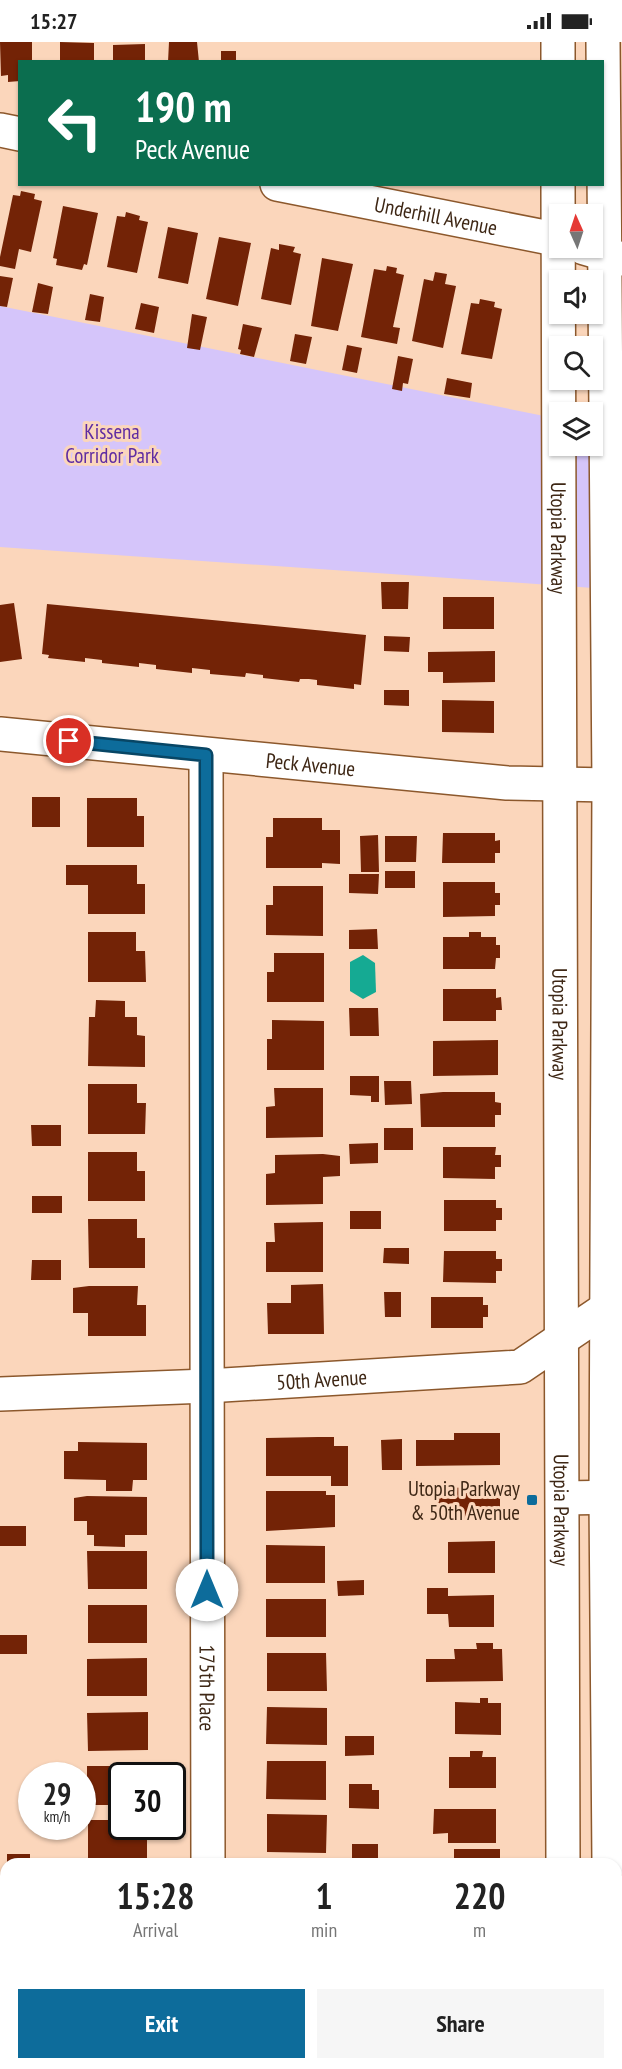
<!DOCTYPE html>
<html lang="en">
<head>
<meta charset="utf-8">
<style>
  :root { --surface:#fff; --page:#f6f6f6; --text:#222; --muted:#767676; --accent:#0d6c9b }
  body { margin:0; font-family:"PT Sans Narrow",sans-serif; background:var(--page); color:var(--text); height:100vh; display:flex; flex-direction:column; font-size:22px; white-space:nowrap }
  * { box-sizing:border-box; margin:0 }
  p { font-size:20px; color:var(--muted) }
  .icon { flex:none; width:33px; height:33px; fill:none; stroke:currentColor; stroke-width:2; stroke-linecap:round; stroke-linejoin:round }
  .map { position:relative; flex:1; overflow:hidden }
  .panel { position:absolute; left:0px; top:1816px; width:622px; height:212px; display:flex; flex-direction:column; background:var(--surface); border-radius:18px 18px 0 0; box-shadow:0 2px 4px #0004 }
  .panel>* { flex:none }
  .banner { position:absolute; left:18px; top:18px; width:586px; height:126px; border-radius:0px; box-shadow:0 2px 4px #0004; background:#0b6e4f; color:#fff; overflow:hidden }
  .needle { width:39px; rotate:357deg }
  .fabs { position:absolute; left:549px; top:162px; display:grid; gap:12px }
  .fabs a { display:grid; place-items:center; width:54px; height:54px; border-radius:0px; background:var(--surface); box-shadow:0 2px 4px #0004; font-size:30px }
  .speed { position:absolute; left:18px; top:1720px; display:flex; gap:12px; font-size:30px; font-weight:700; text-align:center }
  .speed>* { display:grid; place-content:center; width:78px; height:78px; border-radius:50%; background:var(--surface); box-shadow:0 2px 4px #0004; line-height:1 }
  .speed small { font-size:15px; font-weight:400 }
  .speed .limit { border:3px solid #111; border-radius:9px; background:#fff; color:#111 }
  .pin { position:absolute; display:grid; place-items:center; width:51px; height:51px; color:#fff; margin:-26px; border:3px solid #fff; border-radius:50%; box-shadow:0 2px 6px #0007 }
  .me { position:absolute; width:66px; margin:-33px; rotate:0deg; stroke-linejoin:round; filter:drop-shadow(0 0 4px #0008) }
  .turn { display:flex; align-items:center; gap:21px; height:126px; padding:0 18px; font-size:27px }
  .turn .icon { width:78px; height:78px; stroke-width:2.5 }
  .turn b { display:block; font-size:42px; line-height:51px }
  .eta { display:flex; justify-content:space-evenly; align-items:center; height:102px; text-align:center }
  .eta b { font-size:36px; font-weight:700; line-height:42px }
  .action { display:flex; gap:12px; margin-top:auto; padding:12px 18px }
  .action a { flex:1; height:69px; border-radius:0px; background:var(--accent); color:#fff; font-size:24px; font-weight:700; line-height:69px; text-align:center }
  .action a+a { background:var(--page); color:var(--text) }
  .status { display:flex; justify-content:space-between; align-items:center; height:42px; padding:0 30px; background:var(--surface); direction:ltr }
  .status svg { height:16px; fill:currentColor }
  .map>svg:first-child { display:block }
  .green { fill:#d5c5fa }
  .water { fill:#15aa93 }
  .building { fill:#732306 }
  .lines { fill:none; stroke-linecap:round; stroke-linejoin:round }
  .minor-casing { stroke:#8c582c; stroke-width:36 }
  .secondary-casing { stroke:#8c582c; stroke-width:36 }
  .minor { stroke:#fff; stroke-width:33 }
  .secondary { stroke:#fff; stroke-width:33 }
  .route-casing { stroke:#084665; stroke-width:15 }
  .route { stroke:#0d6c9b; stroke-width:10 }
  .poi-dot { fill:#0d6c9b; stroke:#fbd6bb; stroke-width:2 }
  .labels { text-anchor:middle; dominant-baseline:central; stroke-width:6; stroke-linejoin:round; paint-order:stroke }
  .street-label { font-size:21px; fill:#3e2715; stroke:#fbd6bb }
  .park-label { font-size:21px; fill:#5f2ca2; stroke:#fbd6bb }
  .poi-label { font-size:21px; fill:#3e2715; stroke:#fbd6bb; text-anchor:end }
</style>
</head>
<body>
<div class="status"><b>15:27</b><svg viewBox="0 0 49 12"><path d="M0 12V9h3v3zM5 12V6h3v6zM10 12V3h3v9zM15 12V0h3v12zM26 1h20v11H26zM47 4h2v5h-2z"/></svg></div>
<div class="map">
<svg width="622" height="2027" viewBox="0 0 622 2027">
  <rect width="100%" height="100%" fill="#fbd6bb"/>
  <path class="green" d="M0,264L559,377L560,404H592L622,548L0,505Z"/>
  <path class="water" d="M363,913L375,921L376,950L363,957L350,949V920Z"/>
  <path class="building" d="M0,0H32V20H20V39L8,40V33L1,34Z
    M60,0L94,1V20H60Z
    M169,0H197L199,20H168Z
    M145,2V20H113V3Z
    M221,9H236V20H221Z
    M21,149L35,152L34,157L42,159L31,210L19,207L15,227L0,224V215L13,153L20,154Z
    M63,164L98,171L87,223L84,222L82,228L56,223L57,217L53,216Z
    M126,170L140,174L139,178L148,180L137,231L107,225L117,174L125,175Z
    M168,185L198,191L188,242L158,236Z
    M219,195L251,201L238,264L206,257Z
    M279,202L295,205L293,210L301,212L291,263L261,257L271,206L279,208Z
    M322,216L353,222L338,289L311,284Z
    M387,224L397,226L396,231L404,233L393,285L400,286L397,302L361,295L374,227L386,229Z
    M435,230L447,232L445,242L456,244L443,306L412,299L424,237L433,239Z
    M0,234L13,236L7,265L0,264Z
    M38,241L53,245L48,272L32,270Z
    M90,252L104,255L100,280L85,278Z
    M480,257L495,260L494,265L502,267L492,317L461,312L471,261L479,262Z
    M141,261L159,265L154,291L135,287Z
    M192,272L207,275L200,308L187,306Z
    M243,282L262,286L254,315L240,312L241,308L238,307Z
    M295,292L312,295L306,322L290,319Z
    M347,303L362,306L357,331L342,328Z
    M398,314L413,317L408,342L403,341L402,349L392,347Z
    M447,336L472,341L470,356L444,352Z
    M381,540H409L408,567H382Z
    M443,555H494V587H443Z
    M14,561L22,617L0,620V563Z
    M47,562L366,593L361,643L354,642V647L317,643V638L309,637H300L299,640L263,636V633L246,631L245,635L210,632V628L192,626V631L156,627V623L139,621V625L102,621V618L85,616V620L48,616L49,613L42,612Z
    M384,594L410,595L409,610L384,609Z
    M495,609V640L443,641V630H428V610Z
    M384,648H409V664L384,663Z
    M442,658L494,659V691L442,690Z
    M32,755H60V785H32Z
    M87,756H137V774H144V805H87Z
    M273,776H322V788H340V822L322,821V826H266V795H273Z
    M443,791H495V799L500,798V811H495V821H442Z
    M378,793L379,830H361L360,794Z
    M385,794H417L416,820H385Z
    M66,823H137V842H145V872H88V843H66Z
    M385,829H415V846H385Z
    M349,832H379L378,852L349,851Z
    M443,840H495V851H500V863H495V874L443,875Z
    M273,844H323V894L266,893V863H273Z
    M377,887L378,907H349V888Z
    M88,890H136V909H145L146,940H88Z
    M469,890H481V895H496V903H500V916H496L495,927H443V895H469Z
    M274,911H324V960H267V930H274Z
    M443,947H496V956L501,955L502,968H496V979H443Z
    M96,958L125,959V975H137V993L145,994V1025L88,1024L89,975H95Z
    M349,966H378L379,994H350Z
    M272,978L324,979V1028H267V997H272Z
    M498,998V1033L433,1034V999Z
    M350,1034H379V1060H371V1054L350,1053Z
    M384,1039H411L412,1062L385,1063Z
    M88,1042H137V1061H146L145,1092H88Z
    M274,1046H323V1095L266,1096V1065L275,1064Z
    M443,1050H495V1060L501,1061V1073H495V1085H421L420,1052Z
    M31,1083H61V1104H32Z
    M384,1086H413V1108H384Z
    M378,1101V1121L350,1122L349,1102Z
    M443,1105H496L495,1113H501V1125H495V1137L443,1136Z
    M88,1110H137V1129H145V1159H88Z
    M323,1112L340,1114V1134L323,1135V1162L266,1163V1132L275,1131V1113Z
    M32,1154H62V1171H32Z
    M444,1158H496V1166H502V1178H496V1189H444Z
    M350,1169H381V1187H350Z
    M88,1177H137V1196H145V1226H89Z
    M323,1180V1230H266V1200H275L274,1181Z
    M384,1206H409V1222L383,1221Z
    M444,1209H496V1217H502V1229H496V1241L443,1240Z
    M32,1218H61V1238H31Z
    M323,1242L324,1292H268L267,1261H291V1243Z
    M89,1244H138L137,1263H146V1294H88V1271H73V1246Z
    M384,1250H401V1275H385Z
    M431,1255H483V1263H488V1275H483V1286H431Z
    M454,1391H500V1423L416,1424V1398H454Z
    M318,1395H334V1404H348V1444H331V1434H266V1396Z
    M402,1397V1428H382L381,1398Z
    M78,1400L147,1401V1438H133L132,1449H106V1438L64,1437V1409H78Z
    M500,1445V1477H436V1446Z
    M266,1449H326V1453H335V1485L266,1489Z
    M87,1454L147,1455V1493H125V1505L94,1504V1493H87V1479H74V1456Z
    M0,1484H26V1504H0Z
    M495,1499V1531H448V1500Z
    M266,1503L325,1504V1541H266Z
    M87,1509H147V1547H88Z
    M364,1538V1553L338,1554L337,1539Z
    M427,1546H448V1554L494,1553V1585H449L448,1572H427Z
    M266,1557H326V1595H266Z
    M88,1563H147V1601H88Z
    M0,1593H27V1612H0Z
    M476,1601H493V1607H502L503,1639L426,1640V1617H455L454,1607H477Z
    M267,1611H326L327,1649H267Z
    M147,1616V1654H87V1617Z
    M480,1656H488V1661H501V1693L455,1692V1660L480,1661Z
    M267,1665L327,1666V1703L266,1702Z
    M148,1670V1708L88,1709L87,1671Z
    M345,1694H374V1713L345,1714Z
    M470,1709H483L482,1715H496V1746H449V1715H470Z
    M267,1719H326V1758L266,1757Z
    M87,1724H147V1734H122V1763H87Z
    M349,1742H372V1748H379V1767L349,1766Z
    M434,1767H496V1801H448V1791L433,1792Z
    M267,1772L327,1773L326,1811L267,1810Z
    M88,1778H122V1785H147V1816H88Z
    M352,1802H378V1821H352Z
    M454,1807H500V1822H454Z
    M7,1812H30V1822H7Z
    M3,2017H6V2022H33L32,2027H3Z
    M88,2022H149V2027H88Z
    M267,2022H341V2025L269,2027Z
    M456,2023H482V2027H456Z"/>
  <g class="lines">
    <g class="minor-casing">
      <g id="minor">
        <path d="M0,88L20,92"/>
        <path id="s1" d="M277,142L560,198"/>
        <path d="M584,206L622,217"/>
        <path id="s2" d="M0,692L507,741L609,743L622,747"/>
        <path id="s3" d="M206,713L208,1822"/>
        <path id="s4" d="M0,1352L207,1344L520,1325L622,1256"/>
        <path d="M563,1456L622,1455"/>
        <path d="M209,2022V2027"/>
      </g>
    </g>
    <g class="secondary-casing">
      <g id="secondary">
        <path d="M558,0V20"/>
        <path d="M603,0L609,743L606,1455L609,1822"/>
        <path id="s5" d="M558,142L563,1822"/>
        <path d="M563,2022V2027"/>
        <path d="M603,2027L604,2022"/>
      </g>
    </g>
    <use href="#minor" class="minor"/>
    <use href="#secondary" class="secondary"/>
  </g>
  <g class="lines">
    <g class="route-casing">
      <path id="route" d="M69,699L206,713L207,1548"/>
    </g>
    <use href="#route" class="route"/>
  </g>
  <rect class="poi-dot" x="526" y="1452" width="12" height="12" rx="3"/>
  <g class="labels">
    <g class="street-label">
      <text stroke="none"><textPath href="#s1" startOffset="162">Underhill Avenue</textPath></text>
      <text stroke="none"><textPath href="#s5" startOffset="354">Utopia Parkway</textPath></text>
      <text stroke="none"><textPath href="#s2" startOffset="312">Peck Avenue</textPath></text>
      <text stroke="none"><textPath href="#s5" startOffset="840">Utopia Parkway</textPath></text>
      <text stroke="none"><textPath href="#s4" startOffset="322">50th Avenue</textPath></text>
      <text stroke="none"><textPath href="#s5" startOffset="1326">Utopia Parkway</textPath></text>
      <text stroke="none"><textPath href="#s3" startOffset="933">175th Place</textPath></text>
    </g>
    <g class="park-label">
      <text x="112" y="389">Kissena<tspan x="112" dy="24">Corridor Park</tspan></text>
    </g>
    <g class="poi-label">
      <text x="520" y="1446">Utopia Parkway<tspan x="520" dy="24">&amp; 50th Avenue</tspan></text>
    </g>
  </g>
</svg>
<div class="fabs">
<a><svg class="needle" viewBox="-14 -14 28 28"><path d="M0-13l5 13h-10z" fill="#e53935"/><path d="M0 13l5-13h-10z" fill="#767676"/></svg></a>
<a><svg class="icon" aria-label="sound" viewBox="0 0 24 24"><path d="M4 9h4l5-4v14l-5-4H4zM17 9q2 3 0 6"/></svg></a>
<a><svg class="icon" aria-label="search" viewBox="0 0 24 24"><circle cx="10" cy="10" r="6"/><path d="M15 15l6 6"/></svg></a>
<a><svg class="icon" aria-label="layers" viewBox="0 0 24 24"><path d="M12 4l9 5-9 5-9-5zM3 14l9 5 9-5"/></svg></a>
</div>
<div class="speed"><div>29<small>km/h</small></div><div class="limit">30</div></div>
<div class="pin" style="left:69px;top:699px;background:#d93025"><svg class="icon" aria-label="arrive" viewBox="0 0 24 24"><path d="M6 21V4h12l-3 4 3 4H6"/></svg></div>
<svg class="me" style="left:207px;top:1548px" viewBox="-20 -20 40 40"><circle r="19" fill="#fff"/><path d="M0-13L10 11 0 6-10 11z" fill="#0d6c9b"/></svg>
<div class="banner">
<div class="turn"><svg class="icon" aria-label="left" viewBox="0 0 24 24"><path d="M17 20v-9H6M10 6l-5 5 5 5"/></svg><div><b>190 m</b>Peck Avenue</div></div>
</div>
<section class="panel">
<div class="eta">
<div><b>15:28</b><p>Arrival</p></div>
<div><b>1</b><p>min</p></div>
<div><b>220</b><p>m</p></div>
</div>
<div class="action"><a>Exit</a><a>Share</a></div>
</section>
</div>
</body>
</html>
